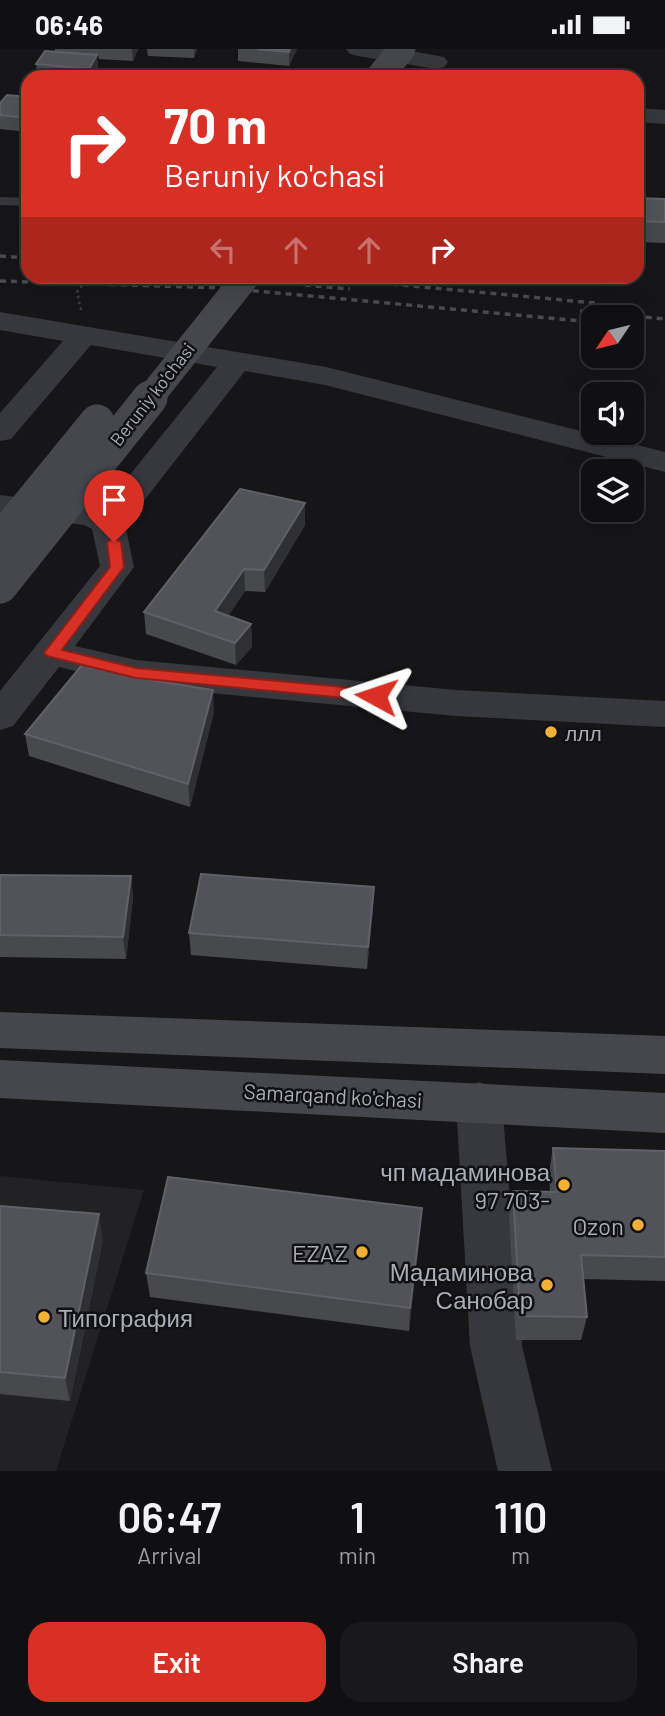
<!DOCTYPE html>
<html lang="en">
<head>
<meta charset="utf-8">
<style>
  :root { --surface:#101012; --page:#19191b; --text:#f1f3f6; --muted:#9c9d9f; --line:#303032; --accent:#d93025 }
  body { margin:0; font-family:Barlow,sans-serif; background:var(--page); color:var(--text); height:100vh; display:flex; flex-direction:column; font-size:26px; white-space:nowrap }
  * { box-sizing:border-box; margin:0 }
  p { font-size:23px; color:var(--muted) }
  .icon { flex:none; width:38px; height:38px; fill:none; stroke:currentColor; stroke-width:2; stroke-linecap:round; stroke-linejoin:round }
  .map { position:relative; height:1422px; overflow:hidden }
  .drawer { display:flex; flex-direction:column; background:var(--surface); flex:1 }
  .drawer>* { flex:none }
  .hud { position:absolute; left:21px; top:21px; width:623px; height:214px; border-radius:21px; box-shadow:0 7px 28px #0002,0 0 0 2px var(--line); background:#d93025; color:#fff; overflow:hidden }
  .needle { width:46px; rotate:235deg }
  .fabs { position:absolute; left:581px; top:256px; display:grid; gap:14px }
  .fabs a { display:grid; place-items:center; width:63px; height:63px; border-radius:14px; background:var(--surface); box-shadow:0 7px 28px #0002,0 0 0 2px var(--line); font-size:35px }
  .pin { position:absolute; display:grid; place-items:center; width:60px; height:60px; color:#fff; margin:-72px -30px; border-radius:50% 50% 50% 0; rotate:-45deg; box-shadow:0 0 7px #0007 }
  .pin .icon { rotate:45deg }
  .me { position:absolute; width:77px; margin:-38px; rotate:275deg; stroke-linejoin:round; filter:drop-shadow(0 0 5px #0008) }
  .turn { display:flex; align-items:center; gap:24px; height:147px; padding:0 28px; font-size:32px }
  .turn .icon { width:91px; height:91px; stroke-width:2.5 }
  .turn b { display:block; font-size:49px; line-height:60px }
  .lanes { display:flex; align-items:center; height:66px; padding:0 28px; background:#0003; justify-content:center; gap:35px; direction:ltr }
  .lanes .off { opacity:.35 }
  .eta { display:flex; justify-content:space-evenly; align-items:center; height:119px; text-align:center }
  .eta b { font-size:42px; font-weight:600; line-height:49px }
  .primary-button { display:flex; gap:14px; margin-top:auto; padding:14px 28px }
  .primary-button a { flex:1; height:80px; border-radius:21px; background:var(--accent); color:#fff; font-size:28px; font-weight:600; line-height:80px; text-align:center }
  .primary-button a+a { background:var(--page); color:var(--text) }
  .status { display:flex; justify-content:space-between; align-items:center; height:49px; padding:0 35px; background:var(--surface); direction:ltr }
  .status svg { height:19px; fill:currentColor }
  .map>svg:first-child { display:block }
  .built { fill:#222225 }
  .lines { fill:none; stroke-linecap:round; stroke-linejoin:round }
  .path { stroke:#3d3f44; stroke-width:2.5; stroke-dasharray:2.5 3.5; stroke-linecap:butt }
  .service { fill:#37383d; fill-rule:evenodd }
  .minor { fill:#37383d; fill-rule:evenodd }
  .secondary { fill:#45474d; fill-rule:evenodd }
  .rail { stroke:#4a4c52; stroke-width:3.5; stroke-dasharray:6 5; stroke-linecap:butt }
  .secondary-bridge-far1 { stroke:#45474d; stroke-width:27 }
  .secondary-bridge { stroke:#45474d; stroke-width:35 }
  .wall { fill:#47494d }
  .shaded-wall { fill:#2f3033 }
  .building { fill:#525359; stroke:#5f6168; stroke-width:2 }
  .route { fill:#d93025; stroke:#8d1f18; stroke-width:2 }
  .poi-dot { fill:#f2b134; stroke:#111113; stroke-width:2.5 }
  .labels { text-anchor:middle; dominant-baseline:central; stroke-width:5; stroke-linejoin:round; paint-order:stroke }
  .far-street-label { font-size:18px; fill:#a8adb8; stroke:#111113 }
  .poi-label { font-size:21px; fill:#a8adb8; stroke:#111113; text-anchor:start }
  .street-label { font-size:21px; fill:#a8adb8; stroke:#111113 }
  .near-poi-label { font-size:24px; fill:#a8adb8; stroke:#111113; text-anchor:end }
</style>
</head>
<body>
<div class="status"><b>06:46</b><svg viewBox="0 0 49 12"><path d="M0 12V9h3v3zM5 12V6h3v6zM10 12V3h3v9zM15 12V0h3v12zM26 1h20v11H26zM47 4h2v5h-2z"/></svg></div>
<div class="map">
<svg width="665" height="1422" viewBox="0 0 665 1422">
  <rect width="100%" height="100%" fill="#161618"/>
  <path class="built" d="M0,1127L144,1141L56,1422H0Z"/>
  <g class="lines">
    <path class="path" d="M81,261L77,243L88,228"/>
    <path class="service" d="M0,148L28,149V157L0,156Z"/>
    <path class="minor" d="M346,0H400L444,8L448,13L444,18L436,20L358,7L350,5Z
      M637,59L665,61V75L637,73Z
      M0,263L326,318L665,403V423L325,336L245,322L125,476L134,518L75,597L136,611L456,641L665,652V678L456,667L136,637L59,618L13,677L0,681V642L100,517L92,480L84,476L0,466V446L103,459L217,318L91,296L11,390L0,392V364L63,292L0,281Z
      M479,1033L495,1039L502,1053L522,1297L552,1422H498L470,1297L456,1053L463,1039Z"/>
    <path class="secondary" d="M0,963L665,987V1025L0,999Z
      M0,1011L665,1044V1084L0,1049Z"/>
    <path class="rail" d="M0,207L28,209
      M217,228L350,240
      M337,230L595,254
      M0,232L223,239L593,273
      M580,262L665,270"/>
    <path class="secondary-bridge-far1" d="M379,28L402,0
      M148,351L246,228"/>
    <path class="secondary-bridge" d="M0,492L97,373
      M0,537L150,349"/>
  </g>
  <path class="wall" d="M55,0H138L133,12L99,10L98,6L82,5L97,6L98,20L93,28H38L36,15L55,3Z
    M147,0H197L194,9L148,7Z
    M238,0H297L289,17L238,12Z
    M28,48V83L0,80V54Z
    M637,149L665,150V194L637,193Z
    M305,454V476L265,543L245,542L228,567L251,575L252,598L236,616L146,585L144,563Z
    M214,663L190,758L29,707L25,685Z
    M0,826L131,827L133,849L126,910L0,908Z
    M373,860L367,920L191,906L189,884Z
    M553,1099L665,1102V1232L583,1230L587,1268L581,1291H516L509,1167L513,1142L550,1143L549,1124Z
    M0,1157L103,1190L70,1352L0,1345Z
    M422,1159L409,1282L150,1248L146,1224Z"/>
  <path class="shaded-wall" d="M132,0H138L133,12Z
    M194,0H197L194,9Z
    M290,0H297L289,17V3Z
    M97,6L98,20L93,28H90L89,20Z
    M305,454V476L265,543L264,521Z
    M244,520L245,542L216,584L215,562Z
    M251,575L252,598L236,616L235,594Z
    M213,641L214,663L190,758L188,735Z
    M131,827L133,849L126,910L123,888Z
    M374,838L373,860L367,920L368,898Z
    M422,1159L420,1184L409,1282L410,1259Z
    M99,1165L103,1190L70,1352L65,1329Z"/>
  <path class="building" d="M257,0H290L289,3Z
    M45,2L97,6L89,20L36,15Z
    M237,24L263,28H234Z
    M7,46L28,48V69L0,66V54Z
    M637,149L665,150V173L637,172Z
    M240,440L305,454L264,521L244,520L215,562L251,575L235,594L144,563Z
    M87,610L138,629L213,641L188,735L25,685Z
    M201,825L374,838L368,898L189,884Z
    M0,826L131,827L123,888L0,886Z
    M553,1099L665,1102V1208L581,1206L587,1268L520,1267L513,1142L557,1143Z
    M168,1128L422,1159L410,1259L146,1224Z
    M0,1157L99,1165L65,1329L0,1323Z"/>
  <path class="route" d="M114,489L121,493L124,518L62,601L136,619L376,641L384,647L376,652L136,629L47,607L44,604L47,600L110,518L107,493Z"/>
  <g class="poi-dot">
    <circle cx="551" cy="683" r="7"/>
    <circle cx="564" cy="1136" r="7"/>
    <circle cx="638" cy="1176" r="7"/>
    <circle cx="362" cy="1203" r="7"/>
    <circle cx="547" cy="1236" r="7"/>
    <circle cx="44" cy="1268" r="7"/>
  </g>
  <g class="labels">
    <g class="far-street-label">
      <text transform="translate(152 345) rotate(-52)">Beruniy ko'chasi</text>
    </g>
    <g class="poi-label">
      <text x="565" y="683">ллл</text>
    </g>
    <g class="street-label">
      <text transform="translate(333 1046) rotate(3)">Samarqand ko'chasi</text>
    </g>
    <g class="near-poi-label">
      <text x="550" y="1122">чп мадаминова<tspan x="550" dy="28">97 703-</tspan></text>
      <text x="624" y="1176">Ozon</text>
      <text x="348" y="1203">EZAZ</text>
      <text x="533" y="1222">Мадаминова<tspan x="533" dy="28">Санобар</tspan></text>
      <text x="58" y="1268" text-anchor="start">Типография</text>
    </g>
  </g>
</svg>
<div class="fabs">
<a><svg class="needle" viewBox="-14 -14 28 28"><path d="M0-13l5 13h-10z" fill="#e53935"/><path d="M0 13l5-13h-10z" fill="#9c9d9f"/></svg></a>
<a><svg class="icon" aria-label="sound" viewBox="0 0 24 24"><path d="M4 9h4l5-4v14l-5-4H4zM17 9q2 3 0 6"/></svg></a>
<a><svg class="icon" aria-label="layers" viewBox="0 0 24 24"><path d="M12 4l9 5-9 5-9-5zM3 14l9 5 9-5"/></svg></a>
</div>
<div class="pin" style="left:114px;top:493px;background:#d93025"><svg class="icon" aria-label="arrive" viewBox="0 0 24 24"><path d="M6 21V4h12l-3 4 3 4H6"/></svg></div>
<svg class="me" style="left:376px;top:647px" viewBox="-20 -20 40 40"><path d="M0-17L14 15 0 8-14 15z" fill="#d93025" stroke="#fff" stroke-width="4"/></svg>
<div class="hud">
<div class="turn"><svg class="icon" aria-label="right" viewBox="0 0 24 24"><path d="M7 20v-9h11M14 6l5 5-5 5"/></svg><div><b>70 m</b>Beruniy ko'chasi</div></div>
<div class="lanes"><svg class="icon off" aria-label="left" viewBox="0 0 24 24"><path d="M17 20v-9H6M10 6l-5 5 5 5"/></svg><svg class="icon off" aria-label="ahead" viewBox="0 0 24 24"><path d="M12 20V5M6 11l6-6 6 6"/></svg><svg class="icon off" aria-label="ahead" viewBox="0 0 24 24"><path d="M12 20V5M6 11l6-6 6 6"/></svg><svg class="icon" aria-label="right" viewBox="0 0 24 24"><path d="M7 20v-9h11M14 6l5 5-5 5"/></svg></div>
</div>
</div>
<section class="drawer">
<div class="eta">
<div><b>06:47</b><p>Arrival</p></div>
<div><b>1</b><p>min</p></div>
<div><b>110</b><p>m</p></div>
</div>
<div class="primary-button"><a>Exit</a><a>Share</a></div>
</section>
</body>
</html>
